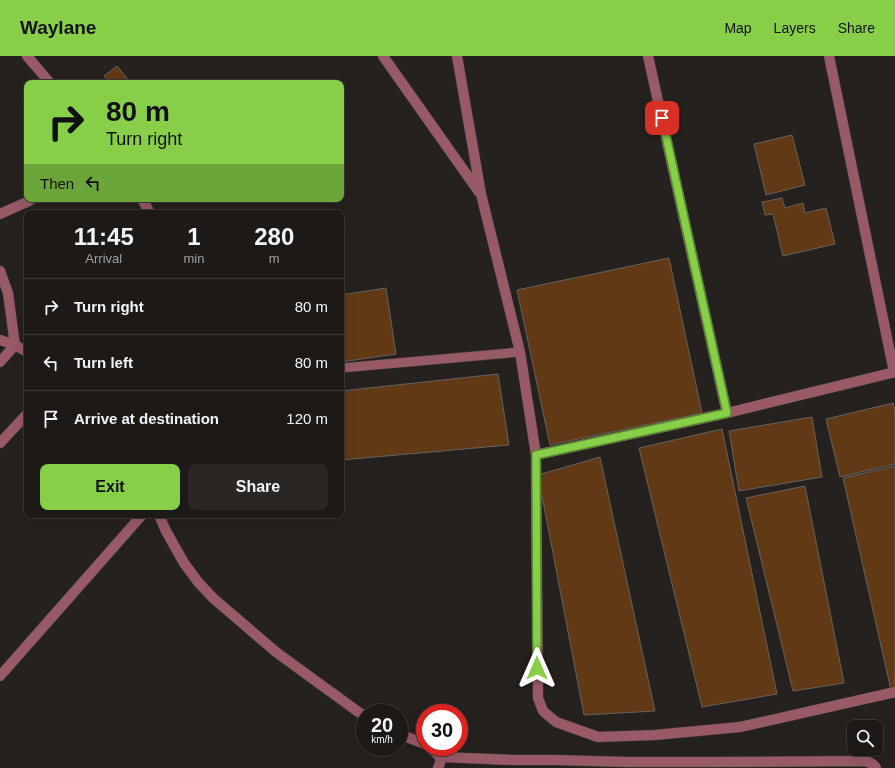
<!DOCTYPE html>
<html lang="en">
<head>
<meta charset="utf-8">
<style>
  :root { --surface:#1c1917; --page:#292624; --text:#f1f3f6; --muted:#a0a0a1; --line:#3a3836; --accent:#88cf49 }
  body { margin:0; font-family:Helvetica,sans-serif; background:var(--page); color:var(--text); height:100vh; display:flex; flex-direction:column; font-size:15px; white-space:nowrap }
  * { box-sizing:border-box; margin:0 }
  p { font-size:13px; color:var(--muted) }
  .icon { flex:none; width:22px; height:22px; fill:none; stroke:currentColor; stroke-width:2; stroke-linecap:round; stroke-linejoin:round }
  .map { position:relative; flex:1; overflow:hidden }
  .drawer { position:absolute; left:24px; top:154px; width:320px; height:308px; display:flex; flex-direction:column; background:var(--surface); border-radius:8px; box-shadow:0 4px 16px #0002,0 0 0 1px var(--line) }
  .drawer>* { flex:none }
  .guide { position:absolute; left:24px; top:24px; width:320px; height:122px; border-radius:8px; box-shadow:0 4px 16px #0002,0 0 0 1px var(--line); background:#88cf49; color:#111; overflow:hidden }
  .controls { position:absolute; left:847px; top:664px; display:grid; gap:8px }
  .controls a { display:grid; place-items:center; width:36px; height:36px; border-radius:8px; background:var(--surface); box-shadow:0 4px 16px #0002,0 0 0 1px var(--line); font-size:20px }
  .speed { position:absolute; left:356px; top:648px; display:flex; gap:8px; font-size:20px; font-weight:700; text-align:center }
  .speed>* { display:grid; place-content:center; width:52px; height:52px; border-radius:50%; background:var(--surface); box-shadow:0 4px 16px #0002,0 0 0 1px var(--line); line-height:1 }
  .speed small { font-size:10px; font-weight:400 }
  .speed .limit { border:6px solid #d22; background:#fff; color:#111 }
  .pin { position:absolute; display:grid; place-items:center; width:34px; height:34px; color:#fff; margin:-17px; border-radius:8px; box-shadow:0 2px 6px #0006 }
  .me { position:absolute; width:44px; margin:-22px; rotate:0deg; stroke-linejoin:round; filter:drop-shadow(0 0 3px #0008) }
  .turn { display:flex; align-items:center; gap:14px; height:84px; padding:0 16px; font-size:18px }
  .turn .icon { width:52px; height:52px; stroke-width:2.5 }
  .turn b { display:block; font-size:28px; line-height:34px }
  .then { display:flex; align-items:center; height:38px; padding:0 16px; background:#0003; gap:8px; font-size:15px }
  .eta { display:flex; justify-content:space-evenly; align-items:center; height:68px; text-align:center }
  .eta b { font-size:24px; font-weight:600; line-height:28px }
  .primary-button { display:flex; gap:8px; margin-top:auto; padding:8px 16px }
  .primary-button a { flex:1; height:46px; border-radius:8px; background:var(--accent); color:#111; font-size:16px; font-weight:600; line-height:46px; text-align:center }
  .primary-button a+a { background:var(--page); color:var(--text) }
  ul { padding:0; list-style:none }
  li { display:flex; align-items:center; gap:12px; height:56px; padding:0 16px; border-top:1px solid var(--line) }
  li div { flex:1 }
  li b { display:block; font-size:15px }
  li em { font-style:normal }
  header { display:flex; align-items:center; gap:24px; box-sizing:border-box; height:56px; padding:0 20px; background:var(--accent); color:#111 }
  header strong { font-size:19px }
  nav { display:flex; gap:22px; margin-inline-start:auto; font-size:14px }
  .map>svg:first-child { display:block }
  .building { fill:#613914; stroke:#66625f }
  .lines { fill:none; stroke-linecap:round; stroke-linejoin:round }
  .lane-casing { stroke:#423e3c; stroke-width:10 }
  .street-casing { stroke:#423e3c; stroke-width:11 }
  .lane { stroke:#995a67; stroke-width:9 }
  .street { stroke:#995a67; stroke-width:10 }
  .route-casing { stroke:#58872f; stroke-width:10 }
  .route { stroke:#88cf49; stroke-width:7 }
</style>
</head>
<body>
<header>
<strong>Waylane</strong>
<nav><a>Map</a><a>Layers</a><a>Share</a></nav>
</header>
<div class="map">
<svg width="895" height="712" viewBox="0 0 895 712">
  <rect width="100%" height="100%" fill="#25211f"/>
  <path class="building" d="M117,10L131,27H110L104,20Z
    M792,79L805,129L766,139L754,88Z
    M782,142L785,152L803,147L805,157L826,152L835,188L783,200L773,158L765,159L762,146Z
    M669,202L702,357L550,389L517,234Z
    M386,232L396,298L341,306V239Z
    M498,318L509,389L341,404V335Z
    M893,347L895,355V408L840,421L826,363Z
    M812,361L822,421L739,435L729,375Z
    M722,373L777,638L702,651L639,392Z
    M600,401L655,655L584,659L538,419Z
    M895,410V633L891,634L843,422Z
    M805,430L844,627L793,635L746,442Z"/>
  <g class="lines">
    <g class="lane-casing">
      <path id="lane" d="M341,312L520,296"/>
    </g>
    <g class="street-casing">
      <path id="street" d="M27,0L50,27
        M383,0L479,136
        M457,0L481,138L520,296L536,399L727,357L895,316
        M648,0L727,357
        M829,0L894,316
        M142,143L150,157
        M0,158L27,146L32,143
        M0,215L8,237L15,289L0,306
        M0,284L15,289L27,296
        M0,387L27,358
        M536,399L538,642L543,655L556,666L598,681L655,679L740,671L895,636
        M159,459L166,475L184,507L198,526L213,542L276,596L357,655L365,660
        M0,620L142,459
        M399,678L425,688
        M430,691L440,701V707L438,712
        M440,701L513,704H555L628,706H707L864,705C869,706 873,707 876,712"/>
    </g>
    <use href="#lane" class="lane"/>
    <use href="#street" class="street"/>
  </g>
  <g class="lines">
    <g class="route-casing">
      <path id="route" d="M537,612L536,399L727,357L662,62"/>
    </g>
    <use href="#route" class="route"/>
  </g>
</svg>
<div class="controls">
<a><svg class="icon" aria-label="search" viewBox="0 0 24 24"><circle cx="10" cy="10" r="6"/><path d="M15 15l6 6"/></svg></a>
</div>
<div class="speed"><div>20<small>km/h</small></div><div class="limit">30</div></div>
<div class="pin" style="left:662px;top:62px;background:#d93025"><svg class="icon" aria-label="arrive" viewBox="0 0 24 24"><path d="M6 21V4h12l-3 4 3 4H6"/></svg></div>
<svg class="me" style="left:537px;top:612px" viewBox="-20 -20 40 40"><path d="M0-17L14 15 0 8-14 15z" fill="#88cf49" stroke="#fff" stroke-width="4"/></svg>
<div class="guide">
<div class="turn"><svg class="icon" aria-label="right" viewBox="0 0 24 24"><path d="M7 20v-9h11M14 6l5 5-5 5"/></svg><div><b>80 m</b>Turn right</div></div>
<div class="then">Then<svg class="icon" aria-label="left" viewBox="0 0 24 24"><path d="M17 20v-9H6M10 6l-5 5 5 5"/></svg></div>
</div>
<section class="drawer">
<div class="eta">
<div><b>11:45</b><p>Arrival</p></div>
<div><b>1</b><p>min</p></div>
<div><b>280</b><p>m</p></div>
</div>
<ul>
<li><svg class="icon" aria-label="right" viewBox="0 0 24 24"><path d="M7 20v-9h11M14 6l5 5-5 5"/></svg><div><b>Turn right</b></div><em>80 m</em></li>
<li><svg class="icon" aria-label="left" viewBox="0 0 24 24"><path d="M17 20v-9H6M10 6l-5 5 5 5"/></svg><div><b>Turn left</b></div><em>80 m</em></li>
<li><svg class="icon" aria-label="arrive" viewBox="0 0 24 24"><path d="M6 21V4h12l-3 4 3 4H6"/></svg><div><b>Arrive at destination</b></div><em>120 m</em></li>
</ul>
<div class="primary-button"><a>Exit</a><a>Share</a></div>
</section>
</div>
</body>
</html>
